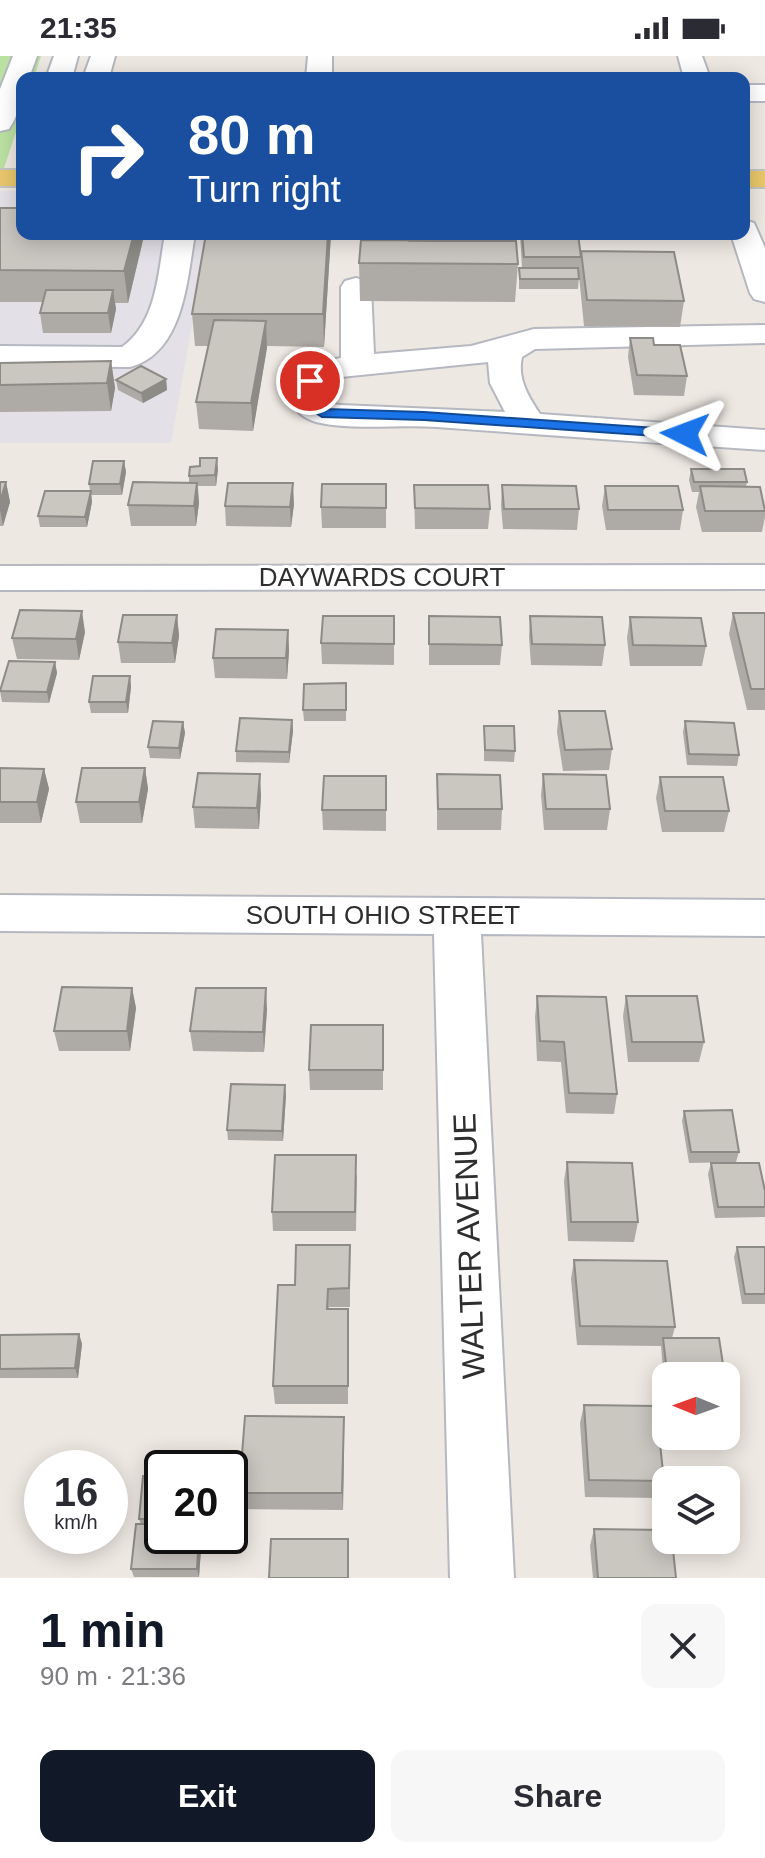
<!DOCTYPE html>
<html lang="en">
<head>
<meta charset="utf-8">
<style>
  :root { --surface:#fff; --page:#f7f7f7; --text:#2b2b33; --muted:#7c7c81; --accent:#111827 }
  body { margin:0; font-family:Helvetica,sans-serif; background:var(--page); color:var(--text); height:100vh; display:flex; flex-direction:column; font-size:30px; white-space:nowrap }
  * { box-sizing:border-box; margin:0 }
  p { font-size:26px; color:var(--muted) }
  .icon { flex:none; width:44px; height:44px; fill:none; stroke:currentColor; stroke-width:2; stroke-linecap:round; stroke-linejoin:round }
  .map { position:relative; height:1522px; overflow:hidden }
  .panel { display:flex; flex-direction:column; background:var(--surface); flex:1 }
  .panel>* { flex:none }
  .banner { position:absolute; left:16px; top:16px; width:734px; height:168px; border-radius:16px; box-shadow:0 4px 20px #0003; background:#1a4fa0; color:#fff; overflow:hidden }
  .needle { width:52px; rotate:271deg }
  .tools { position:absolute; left:652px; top:1306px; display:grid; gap:16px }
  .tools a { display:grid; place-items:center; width:88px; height:88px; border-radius:16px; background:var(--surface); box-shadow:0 4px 20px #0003; font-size:40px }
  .speed { position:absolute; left:24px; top:1394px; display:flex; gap:16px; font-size:40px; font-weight:700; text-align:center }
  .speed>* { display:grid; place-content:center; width:104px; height:104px; border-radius:50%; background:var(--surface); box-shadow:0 4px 20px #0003; line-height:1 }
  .speed small { font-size:20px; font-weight:400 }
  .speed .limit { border:4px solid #111; border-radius:12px; background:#fff; color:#111 }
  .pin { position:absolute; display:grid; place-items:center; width:68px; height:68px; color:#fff; margin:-34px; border:4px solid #fff; border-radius:50%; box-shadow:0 2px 8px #0007 }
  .me { position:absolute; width:88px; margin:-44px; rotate:273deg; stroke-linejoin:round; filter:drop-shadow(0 0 6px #0008) }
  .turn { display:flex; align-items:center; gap:28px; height:168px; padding:0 40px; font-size:36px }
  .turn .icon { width:104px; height:104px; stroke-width:2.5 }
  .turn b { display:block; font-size:56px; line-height:68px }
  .round { display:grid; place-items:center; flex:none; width:84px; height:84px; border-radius:16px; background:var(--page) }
  .head { display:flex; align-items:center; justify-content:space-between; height:136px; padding:0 40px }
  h1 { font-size:48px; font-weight:700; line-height:60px; color:var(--accent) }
  .button { display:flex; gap:16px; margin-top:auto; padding:16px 40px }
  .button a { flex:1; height:92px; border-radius:16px; background:var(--accent); color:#fff; font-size:32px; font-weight:700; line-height:92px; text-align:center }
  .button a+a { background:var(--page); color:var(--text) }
  .status { display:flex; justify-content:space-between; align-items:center; height:56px; padding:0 40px; background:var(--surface); direction:ltr }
  .status svg { height:22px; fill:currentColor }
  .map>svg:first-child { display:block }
  .industrial { fill:#e3e1e7 }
  .green { fill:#bae1a2 }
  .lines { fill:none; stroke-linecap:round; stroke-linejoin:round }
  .minor-casing { stroke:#b5b8c0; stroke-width:4 }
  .major-casing { stroke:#c4c4c4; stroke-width:4 }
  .minor { fill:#fff; fill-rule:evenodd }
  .major { fill:#e9c76c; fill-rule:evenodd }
  .wall { fill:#aeaaa5 }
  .shaded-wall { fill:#8d8b86 }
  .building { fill:#cac6c0; stroke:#8d8b86; stroke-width:2 }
  .route { fill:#1a73e8; stroke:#114b97; stroke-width:2 }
  .labels { text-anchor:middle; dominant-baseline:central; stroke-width:6; stroke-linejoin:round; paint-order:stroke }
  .street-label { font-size:26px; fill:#2e2e2e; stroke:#fff }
  .near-street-label { font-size:32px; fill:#2e2e2e; stroke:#fff }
</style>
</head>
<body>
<div class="status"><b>21:35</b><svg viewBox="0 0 49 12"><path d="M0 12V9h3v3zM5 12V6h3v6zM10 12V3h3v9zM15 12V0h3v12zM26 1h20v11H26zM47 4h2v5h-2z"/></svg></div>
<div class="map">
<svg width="765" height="1522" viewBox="0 0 765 1522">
  <rect width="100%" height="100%" fill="#eee8e2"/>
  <path class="industrial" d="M0,135H22V178H208L171,387H0Z"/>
  <path class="green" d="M0,0H41L34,22H22V58L3,115H0Z"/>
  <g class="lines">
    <g class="minor-casing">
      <path id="minor" d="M13,0H37L29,22H22C22,40 20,57 9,73L0,75V33Z
        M54,0H78L72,22H46Z
        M91,0H115L109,22H83Z
        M308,0H332V22H306Z
        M678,0H702L710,22H684Z
        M744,29H765V45H744Z
        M744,164L754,167L765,192V246L754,243L750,237L731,178H744Z
        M165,178H195C187,223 184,297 130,311L0,310V290L122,291C157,266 158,217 165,178Z
        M356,222L367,225L371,231L374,298L471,290L534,273L765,269V287L535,293L522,301C517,322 528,340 540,358L765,374V394C656,387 546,379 437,371C398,368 354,375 316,366C288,358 281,329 306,313C316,306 330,304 341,302V231L345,225ZM488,306L490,327L505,356L341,349L331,348L323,342L326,329L341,321Z
        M765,509V533L0,534V510Z
        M0,839L765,844V880L481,878L514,1522H450L434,878L0,875Z"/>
    </g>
    <g class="major-casing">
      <path id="major" d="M0,114H22V130H0Z
        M744,115H765V131H744Z"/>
    </g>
    <use href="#minor" class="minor"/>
    <use href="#major" class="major"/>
  </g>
  <path class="wall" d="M0,152L22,178H143V184L128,247H115L116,253L111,277H43L40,257L43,246H0Z
    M206,178H331L324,291L267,290L253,375L199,373L196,346L208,290H195L192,258Z
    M520,178H578L581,198L684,245L680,271L584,270L579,220L578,233H519V212H522Z
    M602,178H662L661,181H603Z
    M468,185L518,208L515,246L360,245L359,207Z
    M630,282L654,289L687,320L684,340L634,339L628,301Z
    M111,305L115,332L111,355L0,356V307Z
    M166,323L167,334L143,347L118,334L116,324Z
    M124,405L126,416L122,439H91L92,446L87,471H40L38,460L90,435L89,428Z
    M218,413L216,430H198L199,447L196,470H131L128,449L189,427V420Z
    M691,413L747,426L746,431L765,451V461L762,476H702L696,451L699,436H692L689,424Z
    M0,426H6L10,446L3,470H0Z
    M386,428V472H322L321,451Z
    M414,429L490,453L488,473H415Z
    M502,429L579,453L577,474L503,473L501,450Z
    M605,430L683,454L680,474H606L602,450Z
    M294,448L291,471L226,470L225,450Z
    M733,557H765V654H747L729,578Z
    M177,559L179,580L175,607H121L118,586Z
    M394,560V609L322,608L321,587Z
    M429,560L502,589L500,609H429Z
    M530,560L605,589L602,610L531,609L529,581Z
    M630,561L706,590L702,610H630L627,582Z
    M288,574L289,595L287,623L215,622L213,602Z
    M85,576L79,604L17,603L12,582Z
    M55,606L57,617L49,647L2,646L0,635Z
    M130,620L131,631L128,657H91L89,646Z
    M346,627V665H304L303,654Z
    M559,655L612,693L609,714L563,715L557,676Z
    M292,664L293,675L289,707L236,706V695Z
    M685,665L739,699L737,710L687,709L683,676Z
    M183,666L185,677L180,703L150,702L148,691Z
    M484,670L515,695L514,706L484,705Z
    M0,712L44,713L49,733L41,767H0Z
    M145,712L148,733L142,767H80L76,746Z
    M437,718L502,753L501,774H437Z
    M543,718L610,753L607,774H544L541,739Z
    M386,720V775L323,774L322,754Z
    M660,721L729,755L724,776H662L656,742Z
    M261,739L259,773L195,772L193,751Z
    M132,932L136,952L130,995H59L54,975Z
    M537,940L617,1038L614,1058L566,1057L561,1006L537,1005L535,961Z
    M626,940L704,986L699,1006H628L623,960Z
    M267,953L264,996L193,995L190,975Z
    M383,969V1034H310L309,1014Z
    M286,1039L283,1085L228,1084L227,1074Z
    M684,1055L739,1096L736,1106L689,1107L682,1065Z
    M567,1106L638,1166L634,1186L568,1185L564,1125Z
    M711,1107L765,1135V1161L715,1162L708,1118Z
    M357,1119L356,1175H273L272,1156Z
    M737,1191H765V1248H742L734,1201Z
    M574,1204L675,1271L672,1282L724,1315L722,1320H666V1325H664L661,1290L577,1289L571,1223Z
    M350,1208V1251H329V1253H348V1348H275L273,1330L295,1229Z
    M79,1278L82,1288L78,1322H0V1279Z
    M584,1349L664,1425L659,1442L585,1441L580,1367Z
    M344,1379L343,1454L241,1453L239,1437Z
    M162,1420V1480H202L199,1521H134L131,1513L141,1468L139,1463Z
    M594,1473L676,1522H593L590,1490Z"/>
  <path class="shaded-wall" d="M134,178H143V184L128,247L124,215Z
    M328,178H331L324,291L323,258Z
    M113,234L116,253L111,277L108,257Z
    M266,265L267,292L253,375L251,347Z
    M111,305L115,332L111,355L107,327Z
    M166,323L167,334L143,347L141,337Z
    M217,402L218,413L216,430L215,419Z
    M124,405L126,416L122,439L120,428Z
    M6,426L10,446L3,470L0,454V446Z
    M197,427L199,447L196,470L194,450Z
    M293,427L294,448L291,471L290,451Z
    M91,435L92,446L87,471L85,461Z
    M82,555L85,576L79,604L76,583Z
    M177,559L179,580L175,607L172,587Z
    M288,574L289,595L287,623L286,602Z
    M55,606L57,617L49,647L47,636Z
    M130,620L131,631L128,657L126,646Z
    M292,664L293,675L289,707V696Z
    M183,666L185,677L180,703L179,692Z
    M145,712L148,733L142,767L139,746Z
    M44,713L49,733L41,767L37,746Z
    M260,718L261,739L259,773L257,752Z
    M132,932L136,952L130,995L127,975Z
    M266,932L267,953L264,996L263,976Z
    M285,1029L286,1039L283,1085L282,1075Z
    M79,1278L82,1288L78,1322L75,1312Z
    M344,1361V1379L343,1454L342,1437Z
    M199,1480H202L199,1521L197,1513Z"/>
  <path class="building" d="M0,152H22V178H134L124,215L0,214Z
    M206,178H328L323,258H192Z
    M409,178H467L468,185H409Z
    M522,178H578L581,201H524Z
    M361,184L516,185L518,208L359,207Z
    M581,195L674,196L684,245L587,244Z
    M519,212H578L579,223H520Z
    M46,234H113L108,257H40Z
    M214,264L266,265L251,347L196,346Z
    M630,282H653L654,289H680L687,320L637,319Z
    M111,305L107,327L0,329V307Z
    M141,310L166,323L141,337L116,324Z
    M200,402H217L215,419L189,420L190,411L200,410Z
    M93,405H124L120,428H89Z
    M691,413H744L747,426H694Z
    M0,426H6L0,446Z
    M133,426L197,427L194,450L128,449Z
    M228,427H293L290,451L225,450Z
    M322,428H386V452L321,451Z
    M414,429H488L490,453L415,452Z
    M502,429L576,430L579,453H504Z
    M605,430H678L683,454H608Z
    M700,430L760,431L765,455H705Z
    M45,435H91L85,461L38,460Z
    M20,554L82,555L76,583L12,582Z
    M733,557H765V633H751Z
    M123,559H177L172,587L118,586Z
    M323,560H394V588L321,587Z
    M429,560L500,561L502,589L429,588Z
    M530,560L602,561L605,589L532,588Z
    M630,561L701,562L706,590L633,589Z
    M216,573L288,574L286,602H213Z
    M9,605L55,606L47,636L0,635Z
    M93,620H130L126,646H89Z
    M346,627V654H303L304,628Z
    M559,655H605L612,693L565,694Z
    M240,662L292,664L289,696L236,695Z
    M153,665L183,666L179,692L148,691Z
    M685,665L734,667L739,699L689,698Z
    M484,670H514L515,695L485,694Z
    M0,712L44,713L37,746H0Z
    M82,712H145L139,746H76Z
    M198,717L260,718L257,752L193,751Z
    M437,718L500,719L502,753H438Z
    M543,718L606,719L610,753H546Z
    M324,720H386V754H322Z
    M660,721H723L729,755H665Z
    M62,931L132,932L127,975H54Z
    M196,932H266L263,976L190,975Z
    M537,940L606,941L617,1038L569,1037L564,986L540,985Z
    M626,940H697L704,986H632Z
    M311,969H383V1014H309Z
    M231,1028L285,1029L282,1075L227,1074Z
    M732,1054L739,1096H691L684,1055Z
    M275,1099H356L355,1156H272Z
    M567,1106L632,1107L638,1166H571Z
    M711,1107H759L765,1135V1151H718Z
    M296,1189H350L349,1232L328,1233L327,1253H348V1330H273L278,1229H295Z
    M737,1191H765V1238H745Z
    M574,1204L667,1205L675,1271L580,1270Z
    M79,1278L75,1312L0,1313V1279Z
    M663,1282H719L724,1315L667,1316Z
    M584,1349L656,1350L664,1425L589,1424Z
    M245,1360L344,1361L342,1437H239Z
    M143,1420H162V1463H139Z
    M136,1468H162V1480H199L197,1513H131Z
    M594,1473L666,1474V1484H672L676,1522H598Z
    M271,1483H348V1522H269Z"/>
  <path class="route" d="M310,321L316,325L312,335L313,344L325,353L424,356L685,374L692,378L685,382L424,364L322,361L299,346L298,335L305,322Z"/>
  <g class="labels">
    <g class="street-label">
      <text x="382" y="521">DAYWARDS COURT</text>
      <text x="383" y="859">SOUTH OHIO STREET</text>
    </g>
    <g class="near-street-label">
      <text transform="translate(469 1190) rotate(-92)">WALTER AVENUE</text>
    </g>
  </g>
</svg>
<div class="tools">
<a><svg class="needle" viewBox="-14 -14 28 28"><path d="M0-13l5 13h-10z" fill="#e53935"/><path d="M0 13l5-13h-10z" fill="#7c7c81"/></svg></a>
<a><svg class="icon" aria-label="layers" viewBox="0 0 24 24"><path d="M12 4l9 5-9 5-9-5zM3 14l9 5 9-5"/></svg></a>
</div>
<div class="speed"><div>16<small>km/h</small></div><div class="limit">20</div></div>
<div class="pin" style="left:310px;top:325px;background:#d93025"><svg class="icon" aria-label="arrive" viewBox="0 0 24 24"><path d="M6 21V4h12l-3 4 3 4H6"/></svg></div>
<svg class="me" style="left:685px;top:378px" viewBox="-20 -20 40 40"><path d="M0-17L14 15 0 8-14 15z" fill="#1a73e8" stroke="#fff" stroke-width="4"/></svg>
<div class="banner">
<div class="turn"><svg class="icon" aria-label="right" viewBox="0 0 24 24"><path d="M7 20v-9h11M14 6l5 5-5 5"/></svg><div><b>80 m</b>Turn right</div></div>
</div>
</div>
<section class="panel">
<div class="head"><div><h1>1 min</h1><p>90 m · 21:36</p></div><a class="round"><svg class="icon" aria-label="close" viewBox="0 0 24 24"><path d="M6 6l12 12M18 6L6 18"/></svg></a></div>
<div class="button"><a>Exit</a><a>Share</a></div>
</section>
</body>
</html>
